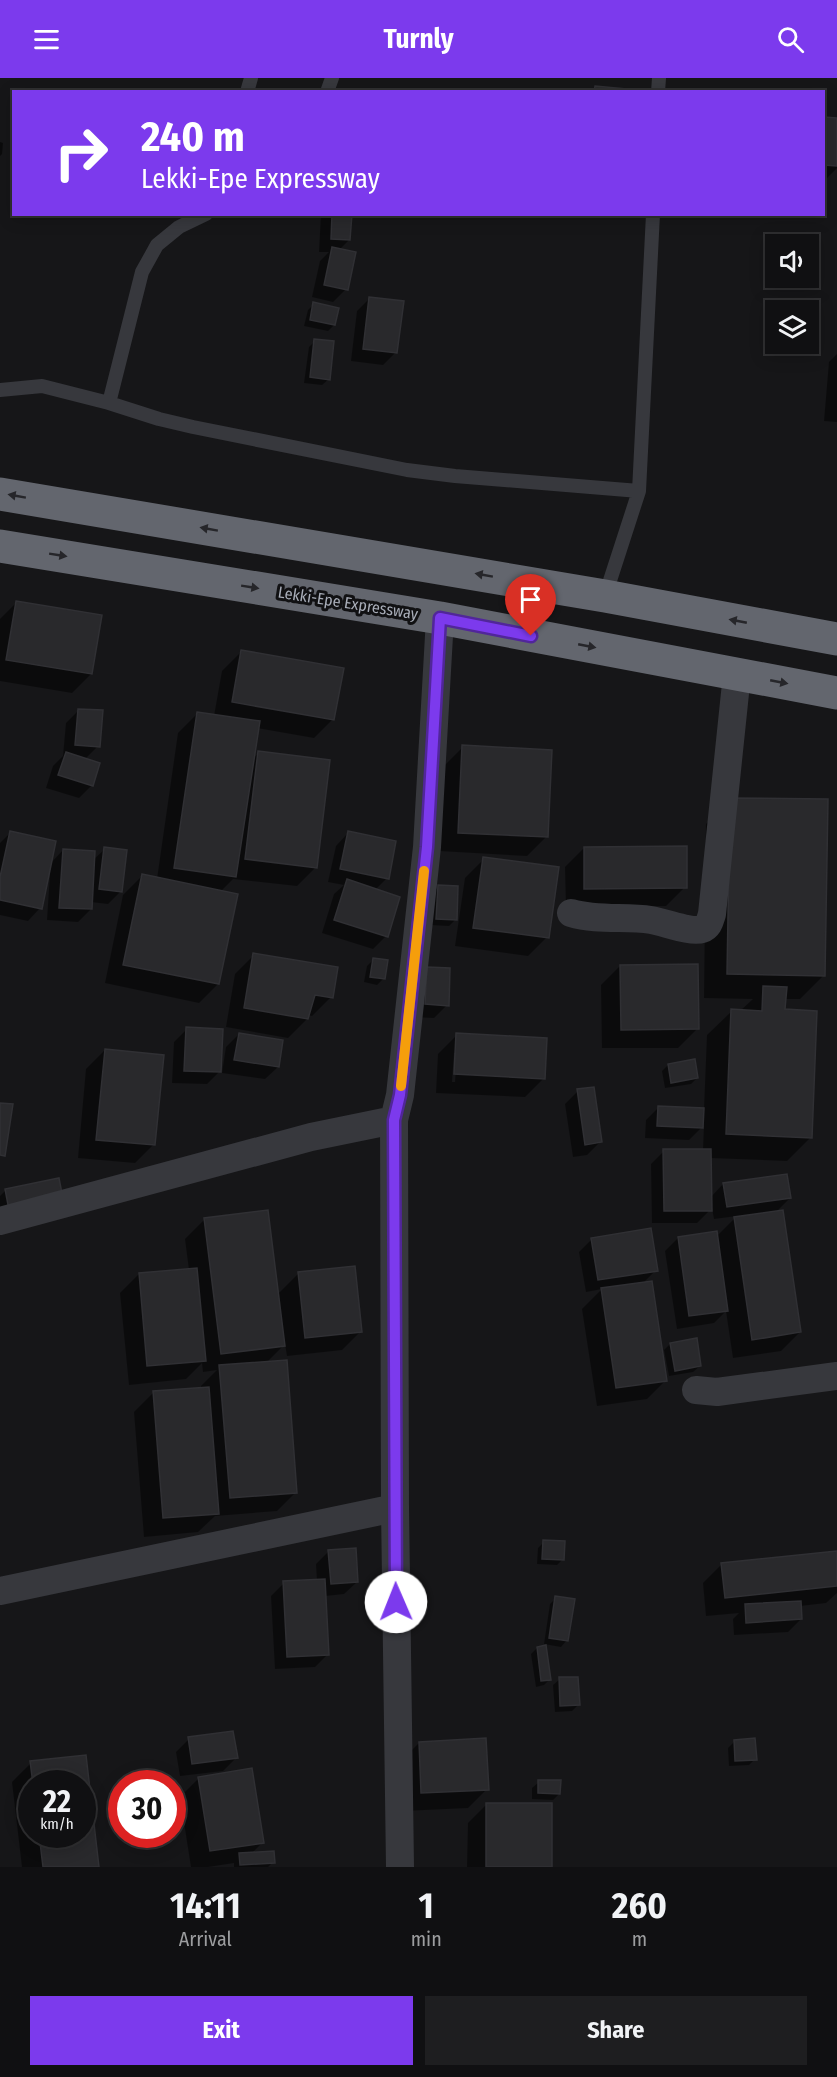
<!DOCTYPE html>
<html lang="en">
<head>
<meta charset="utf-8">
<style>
  :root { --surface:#101012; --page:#1e1e20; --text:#f1f3f6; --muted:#9c9d9f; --line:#303032; --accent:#7c3aed }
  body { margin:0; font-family:"Fira Sans Condensed",sans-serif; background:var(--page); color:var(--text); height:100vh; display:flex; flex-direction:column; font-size:22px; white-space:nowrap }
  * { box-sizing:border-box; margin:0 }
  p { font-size:20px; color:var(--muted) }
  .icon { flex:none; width:33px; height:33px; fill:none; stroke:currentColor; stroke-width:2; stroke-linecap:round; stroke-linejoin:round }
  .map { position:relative; height:1789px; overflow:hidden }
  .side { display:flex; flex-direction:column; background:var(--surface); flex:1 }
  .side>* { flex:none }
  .banner { position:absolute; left:12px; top:12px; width:813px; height:126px; border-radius:0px; box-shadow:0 3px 15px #0003,0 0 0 2px var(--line); background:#7c3aed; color:#fff; overflow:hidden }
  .fabs { position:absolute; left:765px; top:156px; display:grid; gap:12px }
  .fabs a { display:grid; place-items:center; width:54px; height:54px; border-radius:0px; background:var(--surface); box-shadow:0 3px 15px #0003,0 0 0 2px var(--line); font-size:30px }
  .speed { position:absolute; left:18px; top:1692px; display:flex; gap:12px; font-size:30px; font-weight:700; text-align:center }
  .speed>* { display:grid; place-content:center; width:78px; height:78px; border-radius:50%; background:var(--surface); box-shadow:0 3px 15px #0003,0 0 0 2px var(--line); line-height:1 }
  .speed small { font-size:15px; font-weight:400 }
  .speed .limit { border:9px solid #d22; background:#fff; color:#111 }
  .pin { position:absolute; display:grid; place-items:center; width:51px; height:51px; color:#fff; margin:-62px -26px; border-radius:50% 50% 50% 0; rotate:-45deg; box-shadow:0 0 6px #0007 }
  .pin .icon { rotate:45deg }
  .me { position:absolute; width:66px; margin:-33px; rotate:359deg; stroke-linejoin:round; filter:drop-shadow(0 0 4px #0008) }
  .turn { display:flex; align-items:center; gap:21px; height:126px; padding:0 30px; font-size:27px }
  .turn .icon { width:78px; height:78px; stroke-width:2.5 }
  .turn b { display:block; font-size:42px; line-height:51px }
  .eta { display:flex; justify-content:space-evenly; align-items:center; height:102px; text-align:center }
  .eta b { font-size:36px; font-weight:700; line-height:42px }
  .button { display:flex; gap:12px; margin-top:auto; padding:12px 30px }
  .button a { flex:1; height:69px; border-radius:0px; background:var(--accent); color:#fff; font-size:24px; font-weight:700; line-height:69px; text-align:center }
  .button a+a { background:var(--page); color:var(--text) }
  header { display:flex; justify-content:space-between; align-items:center; height:78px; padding:0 30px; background:var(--accent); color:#fff; font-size:27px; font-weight:700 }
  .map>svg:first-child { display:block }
  .shadow { fill:#0007; fill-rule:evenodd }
  .building { fill:#29292c; stroke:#303034; stroke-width:1.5 }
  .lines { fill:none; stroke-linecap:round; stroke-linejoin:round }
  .lane { stroke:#37383d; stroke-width:14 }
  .street { stroke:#37383d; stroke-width:28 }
  .highway { stroke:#63666e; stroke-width:33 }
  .oneway { fill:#26262a }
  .route-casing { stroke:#51269a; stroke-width:15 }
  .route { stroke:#7c3aed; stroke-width:10 }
  .slow { stroke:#f59e0b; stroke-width:10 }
  .labels { text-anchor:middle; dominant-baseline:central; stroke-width:6; stroke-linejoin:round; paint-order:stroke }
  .street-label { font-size:16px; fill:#a8adb8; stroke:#111113 }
</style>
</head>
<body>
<header><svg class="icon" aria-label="menu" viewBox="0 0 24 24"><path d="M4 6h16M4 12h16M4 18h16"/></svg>Turnly<svg class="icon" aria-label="search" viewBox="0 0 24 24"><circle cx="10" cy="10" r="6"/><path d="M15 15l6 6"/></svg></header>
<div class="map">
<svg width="837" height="1789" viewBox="0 0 837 1789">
  <rect width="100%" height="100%" fill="#161618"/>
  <path class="shadow" d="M824,40L837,41V90L826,101L824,100Z
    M0,64L3,65L2,76L0,78Z
    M321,136H350L349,162L339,172L346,211L333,224L312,219L320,183L329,174H319Z
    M370,220L396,274L383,287L351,283L357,233Z
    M314,226L334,247L328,253L304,248L308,232Z
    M315,263L329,301L322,307L304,305L309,269Z
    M837,276V344L824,343L829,284Z
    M17,524L91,596L72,615L0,603V541Z
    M241,574L333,641L314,660L257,650L252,681L259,675L316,789L297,808L233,801L220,814L218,906L199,925L105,905L123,817L142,798L157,801L178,655L197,636L214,638L222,593Z
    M79,632L98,668L85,681L92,707L79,720L46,710L53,688L63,678L66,645Z
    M463,669L546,759L527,778L439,773L444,688Z
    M731,721L824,897L800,921H784V933L811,1059L787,1083L710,1080V1120L723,1106L790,1120L775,1135L800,1254L781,1273L733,1280L726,1233L714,1245L677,1251L665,1173L678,1160L716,1159L737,1138L714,1141L712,1130L697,1145H652L651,1086L664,1073L703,1072L704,1047L689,1062L645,1060L646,1042L659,1029L704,1031L707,957L732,933H740L753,921L704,920L706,746Z
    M10,755L50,786L63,772L93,782L105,771L121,813L108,826L91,824V831L78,844L47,842L50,796H48L40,830L28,843L0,837V765Z
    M348,755L387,800L375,812L386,858L373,871L322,855L334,816L344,807L328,804L336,768Z
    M584,770L685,809L666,828L566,829L565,789Z
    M484,781L547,859L528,878L455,868L465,800Z
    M438,809L455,842L449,848L430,847L432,815Z
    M254,877L331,919L312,938L308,937L307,941L288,960L226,949L235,896Z
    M374,881L384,900L377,907L364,904L367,888Z
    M620,888L697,951L678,970H602L601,907Z
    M414,903L447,927L434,940L412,939Z
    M187,951L220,993L207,1006L172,1005L174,964Z
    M239,956L278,989L265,1001L222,995L226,969Z
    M457,957L544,1000L525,1019L436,1015L438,976ZM454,975H457L455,1004H452Z
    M105,972L154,1066L135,1085L78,1080L86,991Z
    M668,987L697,1000L691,1006L665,1010L662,993Z
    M578,1013L600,1064L587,1077L573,1079L565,1026Z
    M57,1102L0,1143V1118L5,1113Z
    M204,1142L277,1217L299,1195L361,1253L342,1272L287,1278L285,1266L266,1285L296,1414L277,1433L215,1438L198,1454L144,1459L134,1334L153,1315L201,1311V1308L217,1292L203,1294L202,1285L186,1301L129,1307L120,1215L139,1196L189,1192L185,1161Z
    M592,1161L656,1192L642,1206L666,1302L647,1321L597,1328L582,1231L602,1211L586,1214L579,1174Z
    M670,1266L700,1288L693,1294L669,1298L664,1272Z
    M544,1464L563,1481L557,1487L537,1486L538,1470Z
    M328,1474L357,1504L344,1516L325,1518L328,1576L315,1589L275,1591L271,1518L284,1505L317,1503L316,1486Z
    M837,1474V1515L826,1525L800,1528L801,1541L788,1554L734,1557L733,1541L739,1535L706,1538L703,1505L722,1486Z
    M556,1520L567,1562L561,1569L544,1566L550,1526Z
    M537,1570L550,1601L544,1607L536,1609L531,1576Z
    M560,1601L578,1627L572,1633L555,1634L553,1607Z
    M189,1661L236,1680L223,1693L180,1698L176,1674Z
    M734,1664L755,1681L749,1687L729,1688L728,1670Z
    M419,1665L487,1711L468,1730L403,1733L400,1684Z
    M85,1679L98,1789H22L12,1704L31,1685ZM32,1706H82V1756H32Z
    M199,1700L262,1765L251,1776L273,1784L268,1789H234V1785L208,1789H191L180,1719Z
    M539,1704L559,1716L553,1722L532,1721V1710Z
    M487,1726L551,1789H467L468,1745Z"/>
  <path class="building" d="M595,8L626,11L625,14H594Z
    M824,39L837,40V88L824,87Z
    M332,136H352L350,162L331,161Z
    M332,169L356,174L348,212L324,207Z
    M369,219L404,223L397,275L363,271Z
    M313,224L339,230L335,247L310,242Z
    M314,261L334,263L330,302L310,299Z
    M16,523L102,537L92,596L6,582Z
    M241,572L344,590L334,642L232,624Z
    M78,631L103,632L100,669L75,667Z
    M197,634L260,643L236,799L174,790Z
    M462,667L552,672L548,759L458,755Z
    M258,673L330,682L317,790L245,781Z
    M66,674L100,685L93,708L58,697Z
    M730,720L828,721L825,898L727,896Z
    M10,753L56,763L42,831L0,822V799Z
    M348,753L396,763L389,801L340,791Z
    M687,768V810L584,811V769Z
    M104,769L127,772L122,814L99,811Z
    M63,771L95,773L92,831L59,830Z
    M483,779L559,789L549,860L473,850Z
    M142,796L238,816L219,906L123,887Z
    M347,801L400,819L388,859L334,842Z
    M438,807L458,808L457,842L436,841Z
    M253,875L338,889L333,920L315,917L308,941L244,930Z
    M373,880L388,882L385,901L370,899Z
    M698,886L699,951L621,952L620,887Z
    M427,889L450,890L449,928L425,926Z
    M763,908L787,909L785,931L817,933L812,1060L726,1056L731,931L762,933Z
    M186,949L223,951L221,994L184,993Z
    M239,955L283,962L279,989L234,982Z
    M456,955L547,960L545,1001L454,996Z
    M105,971L164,977L155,1067L96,1062Z
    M695,981L698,1000L671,1005L668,986Z
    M594,1009L602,1064L585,1067L577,1011Z
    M0,1025L13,1026L5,1078L0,1077Z
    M658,1028L704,1030L703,1050L657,1048Z
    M663,1071H711L712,1133H664Z
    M787,1096L791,1120L727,1129L723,1105Z
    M59,1100L63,1121L9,1132L5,1111Z
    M268,1132L285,1268L221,1276L204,1140Z
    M783,1132L801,1254L752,1262L734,1139Z
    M651,1150L658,1193L598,1202L591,1160Z
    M717,1153L728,1233L689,1238L678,1159Z
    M355,1188L362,1254L305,1260L298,1194Z
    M197,1190L206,1283L147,1288L139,1195Z
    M652,1203L667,1303L616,1310L601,1210Z
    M697,1260L701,1288L675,1293L670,1265Z
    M287,1282L297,1415L230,1420L219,1287Z
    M209,1309L219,1436L163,1440L153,1313Z
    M543,1462L565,1463L564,1482L542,1481Z
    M356,1470L358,1504L331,1506L328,1472Z
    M837,1473V1508L725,1520L721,1485Z
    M325,1501L329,1577L287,1579L283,1503Z
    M555,1518L575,1521L568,1563L549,1560Z
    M801,1523L802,1541L746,1545L745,1526Z
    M546,1567L551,1602L541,1603L537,1569Z
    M559,1599H578L580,1627L560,1628Z
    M233,1653L238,1680L192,1686L188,1659Z
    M486,1660L489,1712L421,1715L419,1664Z
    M755,1660L757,1682L735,1683L734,1662Z
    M86,1677L99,1789H43L39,1756H82V1706H33L30,1683Z
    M252,1690L264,1765L210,1773L198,1699Z
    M538,1702H561L560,1716L538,1715Z
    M486,1725H552V1789H486Z
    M274,1773L275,1785L240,1787L239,1775Z"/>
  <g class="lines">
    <path class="lane" d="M247,14L251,0
      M327,14L332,0
      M658,14L659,0
      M206,136L179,149L157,167L142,194L109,325L159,341L193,349L407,392L455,398L639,413
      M0,312L42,308L109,325
      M605,518L639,413L653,136"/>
    <path class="street" d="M571,835C598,843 625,838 651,842C664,844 691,855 702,851C709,849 710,842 712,836L737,596
      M394,1042L395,1430L400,1789
      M0,1143L311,1059L394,1042L400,1017L427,769L440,540
      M696,1312L717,1314L837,1298
      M0,1513L395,1430"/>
    <path class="highway" d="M0,416L605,518L837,561
      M0,468L440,540L837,615"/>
  </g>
  <defs><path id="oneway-solid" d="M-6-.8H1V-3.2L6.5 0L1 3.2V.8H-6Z" transform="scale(1.5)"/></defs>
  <g class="oneway">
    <use href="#oneway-solid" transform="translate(17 418) rotate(-170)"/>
    <use href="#oneway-solid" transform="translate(209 451) rotate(-170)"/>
    <use href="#oneway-solid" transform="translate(58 477) rotate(9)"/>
    <use href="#oneway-solid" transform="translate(484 497) rotate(-170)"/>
    <use href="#oneway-solid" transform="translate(250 509) rotate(9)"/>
    <use href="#oneway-solid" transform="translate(738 543) rotate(-169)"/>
    <use href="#oneway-solid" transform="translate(587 568) rotate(11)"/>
    <use href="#oneway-solid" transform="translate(779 604) rotate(11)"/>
  </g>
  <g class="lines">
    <g class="route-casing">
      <path id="route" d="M396,1524L394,1042L400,1017L427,769L440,540L531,558"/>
    </g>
    <use href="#route" class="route"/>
    <path class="slow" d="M401,1008L424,793"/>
  </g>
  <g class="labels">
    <g class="street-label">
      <text transform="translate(348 525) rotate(9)">Lekki-Epe Expressway</text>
    </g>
  </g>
</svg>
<div class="fabs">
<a><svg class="icon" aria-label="sound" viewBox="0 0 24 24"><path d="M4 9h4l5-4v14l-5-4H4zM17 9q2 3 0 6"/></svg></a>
<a><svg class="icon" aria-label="layers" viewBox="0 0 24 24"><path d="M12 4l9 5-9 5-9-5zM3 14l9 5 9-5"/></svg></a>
</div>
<div class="speed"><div>22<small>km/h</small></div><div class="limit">30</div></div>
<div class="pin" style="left:531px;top:558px;background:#d93025"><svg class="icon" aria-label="arrive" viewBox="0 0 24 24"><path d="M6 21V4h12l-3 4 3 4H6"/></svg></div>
<svg class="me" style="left:396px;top:1524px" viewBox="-20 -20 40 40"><circle r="19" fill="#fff"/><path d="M0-13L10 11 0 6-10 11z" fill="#7c3aed"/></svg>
<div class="banner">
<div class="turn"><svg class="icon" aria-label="right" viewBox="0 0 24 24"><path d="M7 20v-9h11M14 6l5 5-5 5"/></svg><div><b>240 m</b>Lekki-Epe Expressway</div></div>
</div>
</div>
<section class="side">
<div class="eta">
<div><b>14:11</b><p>Arrival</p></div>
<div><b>1</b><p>min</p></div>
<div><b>260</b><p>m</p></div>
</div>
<div class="button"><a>Exit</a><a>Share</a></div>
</section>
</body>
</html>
